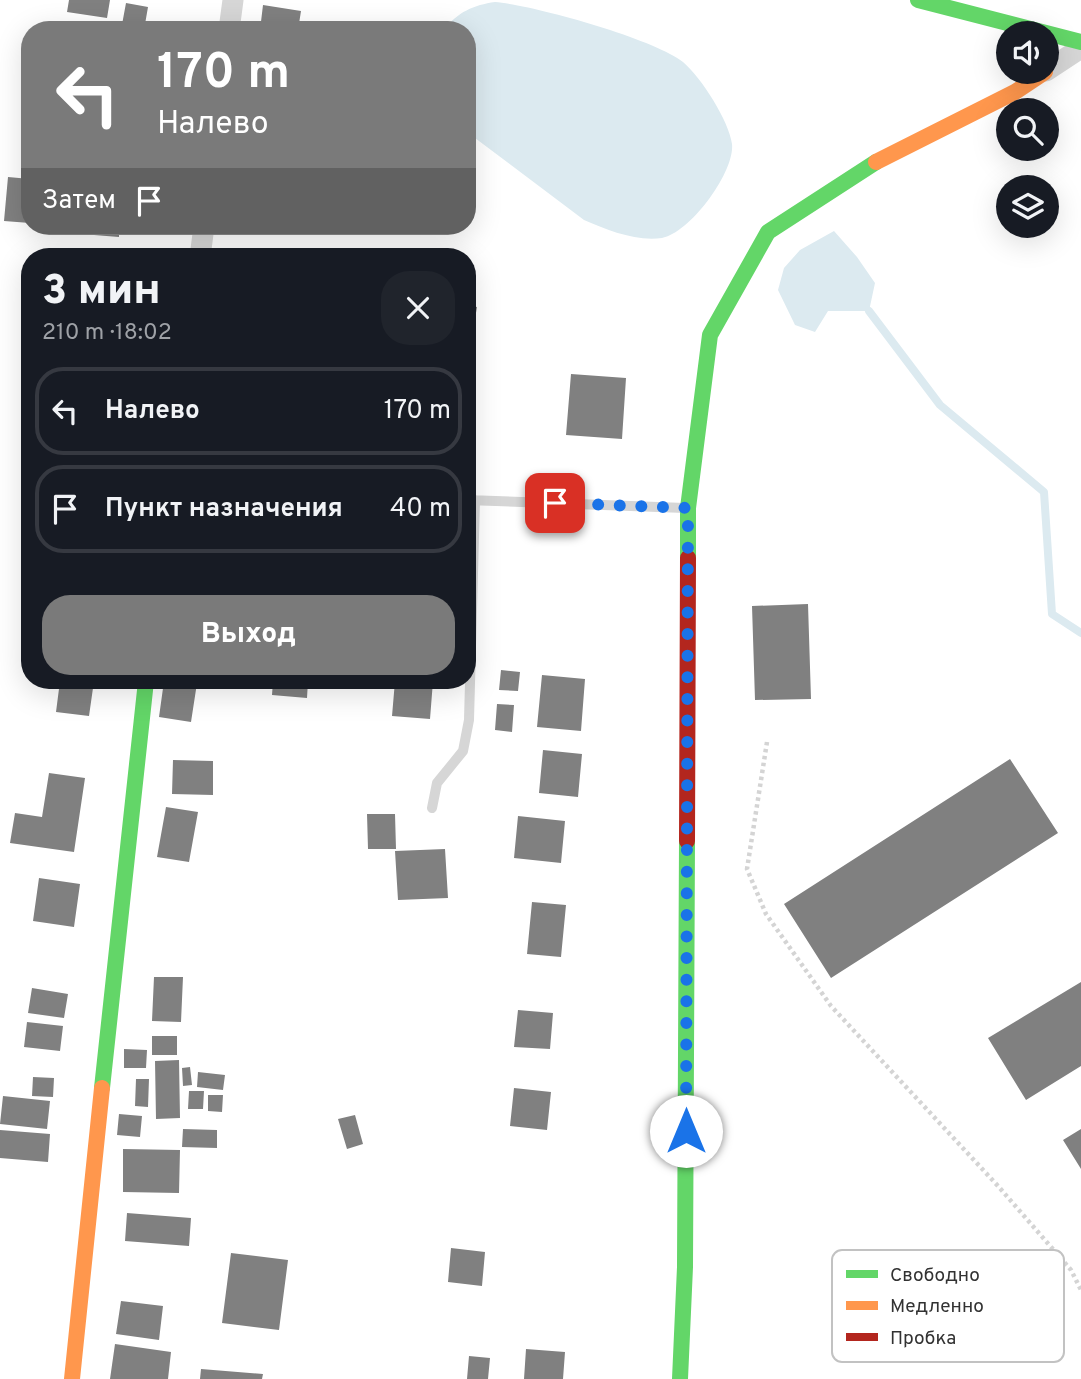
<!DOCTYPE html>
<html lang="ru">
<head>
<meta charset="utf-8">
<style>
  :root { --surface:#171b24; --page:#20242c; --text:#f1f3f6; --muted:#9ea1a6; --line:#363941; --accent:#7a7a7a }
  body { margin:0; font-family:Overpass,sans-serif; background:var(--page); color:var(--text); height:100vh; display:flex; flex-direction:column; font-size:26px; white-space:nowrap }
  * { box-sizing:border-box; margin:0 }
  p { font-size:23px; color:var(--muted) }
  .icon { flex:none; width:38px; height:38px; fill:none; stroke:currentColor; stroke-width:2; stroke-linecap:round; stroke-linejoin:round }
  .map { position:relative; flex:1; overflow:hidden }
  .side { position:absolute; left:21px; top:248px; width:455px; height:441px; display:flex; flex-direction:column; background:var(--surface); border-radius:28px; box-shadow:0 7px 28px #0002 }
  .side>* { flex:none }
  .guide { position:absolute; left:21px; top:21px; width:455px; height:214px; border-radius:28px; box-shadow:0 7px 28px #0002; background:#7a7a7a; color:#fff; overflow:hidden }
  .controls { position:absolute; left:996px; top:21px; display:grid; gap:14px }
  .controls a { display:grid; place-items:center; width:63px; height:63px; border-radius:50%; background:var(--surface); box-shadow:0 7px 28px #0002; font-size:35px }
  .pin { position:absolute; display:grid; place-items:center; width:60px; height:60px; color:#fff; margin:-30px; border-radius:14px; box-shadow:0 4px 10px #0006 }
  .me { position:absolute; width:77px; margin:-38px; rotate:0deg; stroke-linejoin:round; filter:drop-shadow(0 0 5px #0008) }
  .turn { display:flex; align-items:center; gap:24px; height:147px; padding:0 21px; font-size:32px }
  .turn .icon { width:91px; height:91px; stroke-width:2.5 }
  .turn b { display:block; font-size:49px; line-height:60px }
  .then { display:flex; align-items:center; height:66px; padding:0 21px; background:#0003; gap:14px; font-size:26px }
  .round { display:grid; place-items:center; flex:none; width:74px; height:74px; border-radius:28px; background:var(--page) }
  .head { display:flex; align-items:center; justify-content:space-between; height:119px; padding:0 21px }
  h1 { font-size:42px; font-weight:800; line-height:52px }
  .cta { display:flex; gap:14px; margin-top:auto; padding:14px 21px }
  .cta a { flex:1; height:80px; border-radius:28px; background:var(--accent); color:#fff; font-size:28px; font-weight:800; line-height:80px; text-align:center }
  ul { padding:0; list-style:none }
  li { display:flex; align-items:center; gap:21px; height:88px; margin:0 14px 10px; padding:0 7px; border:4px solid var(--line); border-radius:28px }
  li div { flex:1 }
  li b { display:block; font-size:26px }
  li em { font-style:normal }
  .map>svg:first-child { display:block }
  .water { fill:#dceaf0 }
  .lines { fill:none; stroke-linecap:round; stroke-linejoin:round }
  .stream { stroke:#dceaf0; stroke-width:8 }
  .building { fill:#808080 }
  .path { stroke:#d4d4d4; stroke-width:4.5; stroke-dasharray:3.5 3.5; stroke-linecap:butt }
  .lane { stroke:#d6d6d6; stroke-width:10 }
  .street { stroke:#d6d6d6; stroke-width:21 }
  .fast { stroke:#63d668; stroke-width:16 }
  .slow { stroke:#ff974d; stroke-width:16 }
  .jam { stroke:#b3261e; stroke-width:16 }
  .route { stroke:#1a73e8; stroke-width:12; stroke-dasharray:0 21.6 }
  .key { fill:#fff; stroke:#c2c2c2; stroke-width:2 }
  .key-label { font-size:19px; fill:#323232 }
</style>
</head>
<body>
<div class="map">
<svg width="1081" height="1379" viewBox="0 0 1081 1379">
  <rect width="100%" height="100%" fill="#fff"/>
  <path class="water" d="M495,2C533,5 655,39 683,62C701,77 729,121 732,144C735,172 690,233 662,238C637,242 607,230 584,220L467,132V30H444C457,12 474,5 495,2Z
    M834,231L857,257L875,283L869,311H828L815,332L795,325L778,290L784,268L800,250Z"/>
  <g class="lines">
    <path class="stream" d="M869,311L940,405L1044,492L1052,614L1081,633"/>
  </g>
  <path class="building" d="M69,0H110L107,18L67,12Z
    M126,3L148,7L144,30H121Z
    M263,5L301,11L298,30H260Z
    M8,177L30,179V223L4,221Z
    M69,226H119V237L69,233Z
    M28,260H30V307L23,306Z
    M467,305L477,307L469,354L467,353Z
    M571,374L626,378L622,439L566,435Z
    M808,604L811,699L755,700L752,606Z
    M501,670L520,672L518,691L499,690Z
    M542,675L585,679L581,731L537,727Z
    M60,681H94L89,716L56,712Z
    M164,681L197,683L191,722L159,717Z
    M273,681H308L307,698L272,695Z
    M395,681H433L430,719L392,716Z
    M497,704L514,705L512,732L495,730Z
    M543,750L582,754L578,797L539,793Z
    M1010,759L1058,833L831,978L784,904Z
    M173,760L213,761V795L172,794Z
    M49,773L85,778L74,852L10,843L15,813L42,817Z
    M166,807L198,812L189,862L157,857Z
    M367,814H395L396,849H368Z
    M518,816L565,821L561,863L514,858Z
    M445,849L448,898L398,900L395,851Z
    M39,878L80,884L74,927L33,921Z
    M532,902L566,905L561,957L527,954Z
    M154,977H183L181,1022L152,1021Z
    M1081,982V1066L1026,1100L988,1038Z
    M32,988L68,994L64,1018L28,1013Z
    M518,1010L553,1013L550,1049L514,1047Z
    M27,1022L63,1026L60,1051L24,1047Z
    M152,1036H177V1055H152Z
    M124,1049L147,1050L146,1068H124Z
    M179,1060L180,1118L156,1119L155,1061Z
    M190,1067L192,1085L183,1086L182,1068Z
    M198,1072L225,1075L223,1090L197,1087Z
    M33,1077L54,1078L53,1097L32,1096Z
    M136,1079H149L148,1107L135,1106Z
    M514,1088L551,1092L547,1130L510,1126Z
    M189,1091H204L203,1109H188Z
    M208,1095H223L222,1112L208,1111Z
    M3,1096L50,1101L47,1129L0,1124Z
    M119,1114L142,1116L140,1137L117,1135Z
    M355,1115L363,1144L347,1149L338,1119Z
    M183,1129L217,1130V1148L182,1147Z
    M1081,1129V1169L1063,1140Z
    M0,1130L50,1134L48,1162L0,1158Z
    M123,1149L180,1150L179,1193L123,1192Z
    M127,1213L191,1218L189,1246L125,1241Z
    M451,1248L485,1252L482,1286L448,1282Z
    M231,1253L288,1260L279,1330L222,1323Z
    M121,1301L163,1306L159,1340L116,1334Z
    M115,1344L171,1352L168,1379H110Z
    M526,1349L565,1352L563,1379H524Z
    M469,1356L490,1358L488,1379H467Z
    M201,1369L263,1374L262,1379H200Z"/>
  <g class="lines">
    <path class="path" d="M767,742L747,869L766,914L831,1006L998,1186L1071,1270L1081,1290"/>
    <path class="lane" d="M467,500L685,508
      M432,808L437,783L463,751L469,720L475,500"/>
    <path class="street" d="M229,30L233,0
      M1046,71L1081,48
      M200,257L204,226"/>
    <path class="fast" d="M918,0L1081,42
      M688,558V508L710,335L768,232L876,162
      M102,1088L146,681
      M680,1379L685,1267L687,841"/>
    <path class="slow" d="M876,162L1015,92L1045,72
      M72,1379L102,1088"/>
    <path class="jam" d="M687,841L688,558"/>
  </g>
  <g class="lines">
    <path class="route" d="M555,503L688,508L686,1131"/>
  </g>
  <rect x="832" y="1250" width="232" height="112" rx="10" class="key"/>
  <rect x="846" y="1270" width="32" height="8" fill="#63d668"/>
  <rect x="846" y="1301" width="32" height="9" fill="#ff974d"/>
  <rect x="846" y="1333" width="32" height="8" fill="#b3261e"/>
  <g class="key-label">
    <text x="890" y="1281">Свободно</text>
    <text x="890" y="1312">Медленно</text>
    <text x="890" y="1344">Пробка</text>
  </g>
</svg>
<div class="controls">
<a><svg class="icon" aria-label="sound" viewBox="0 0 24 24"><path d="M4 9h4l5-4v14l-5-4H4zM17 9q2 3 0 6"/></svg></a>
<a><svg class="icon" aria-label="search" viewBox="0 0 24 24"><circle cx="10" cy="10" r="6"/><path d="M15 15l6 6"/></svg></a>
<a><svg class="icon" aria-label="layers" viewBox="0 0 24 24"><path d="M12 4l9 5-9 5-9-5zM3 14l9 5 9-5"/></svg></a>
</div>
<div class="pin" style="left:555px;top:503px;background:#d93025"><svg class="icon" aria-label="arrive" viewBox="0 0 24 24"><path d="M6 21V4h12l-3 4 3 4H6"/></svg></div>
<svg class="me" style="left:686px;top:1131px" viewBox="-20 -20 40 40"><circle r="19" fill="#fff"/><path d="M0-13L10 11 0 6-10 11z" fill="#1a73e8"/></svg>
<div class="guide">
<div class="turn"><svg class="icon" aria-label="left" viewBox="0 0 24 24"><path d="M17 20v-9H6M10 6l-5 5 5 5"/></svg><div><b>170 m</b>Налево</div></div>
<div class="then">Затем<svg class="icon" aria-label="arrive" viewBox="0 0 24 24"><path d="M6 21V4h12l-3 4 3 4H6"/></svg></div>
</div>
<section class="side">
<div class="head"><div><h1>3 мин</h1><p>210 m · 18:02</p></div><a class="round"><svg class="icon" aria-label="close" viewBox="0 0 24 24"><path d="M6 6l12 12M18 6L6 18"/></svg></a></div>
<ul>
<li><svg class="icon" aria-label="left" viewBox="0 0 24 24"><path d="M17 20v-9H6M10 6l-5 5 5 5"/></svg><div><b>Налево</b></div><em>170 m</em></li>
<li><svg class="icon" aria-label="arrive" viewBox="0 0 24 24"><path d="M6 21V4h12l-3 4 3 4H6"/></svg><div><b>Пункт назначения</b></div><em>40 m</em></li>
</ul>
<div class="cta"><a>Выход</a></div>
</section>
</div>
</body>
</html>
